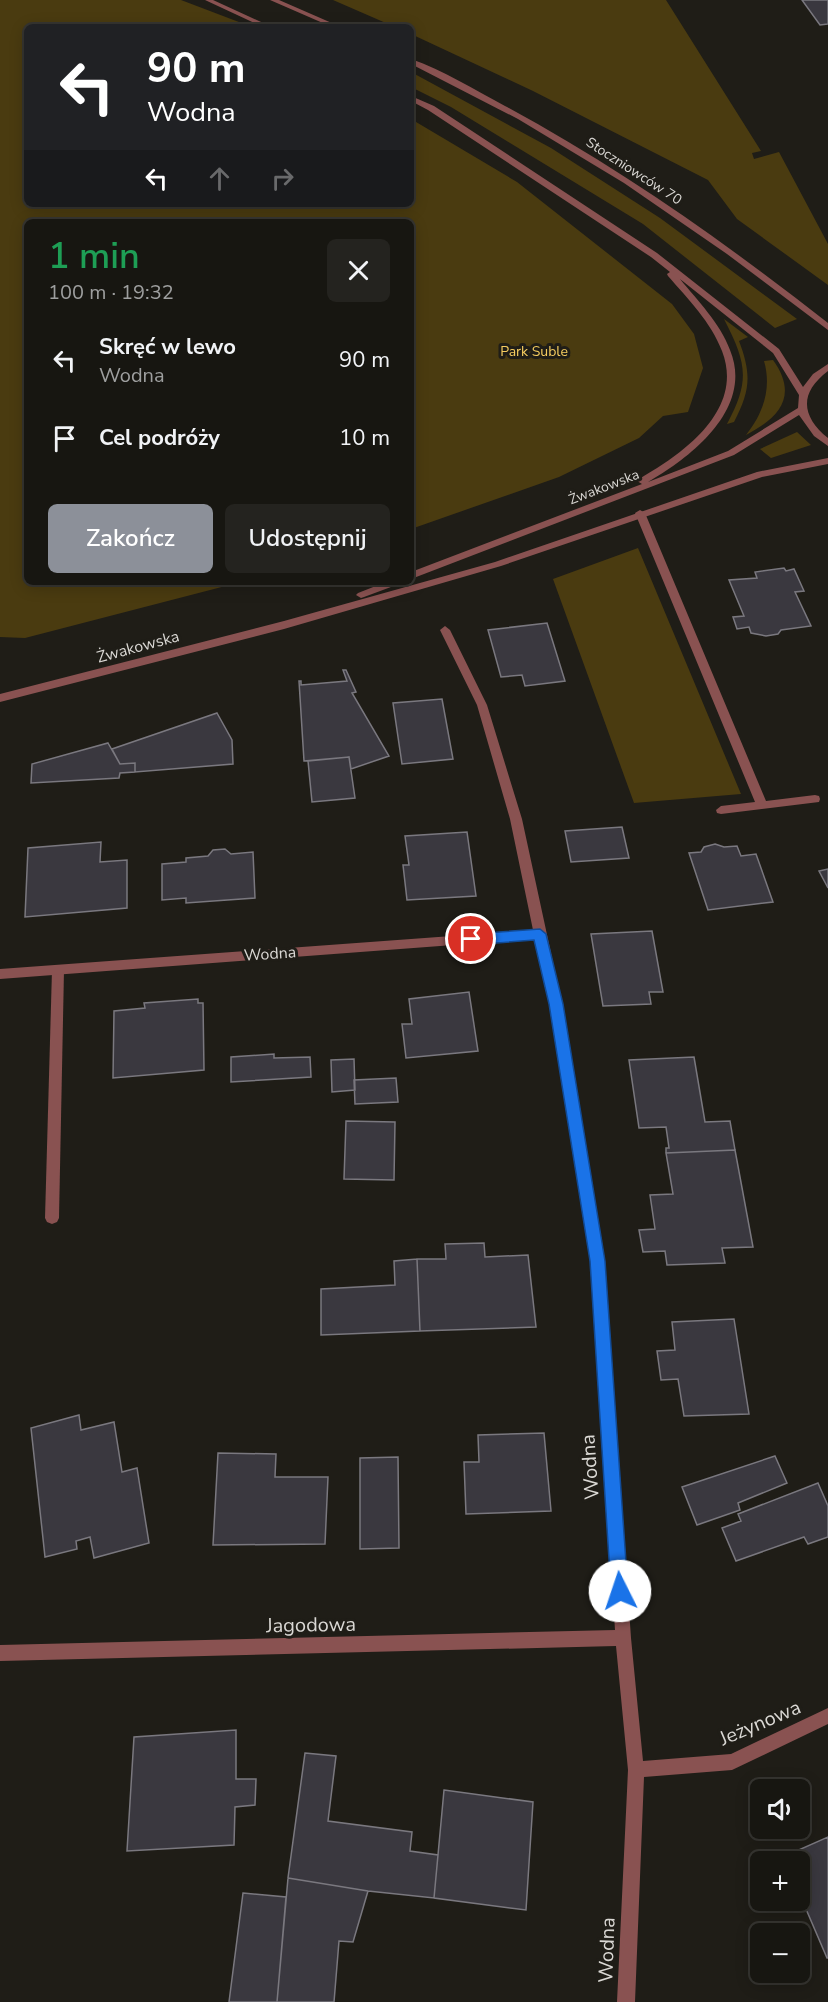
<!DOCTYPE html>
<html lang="pl">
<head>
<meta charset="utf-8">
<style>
  :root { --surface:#171611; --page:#24231f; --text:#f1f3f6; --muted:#9e9f9f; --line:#363531; --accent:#8c9099 }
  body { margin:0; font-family:"Nunito Sans",sans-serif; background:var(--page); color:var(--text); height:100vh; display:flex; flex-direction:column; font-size:22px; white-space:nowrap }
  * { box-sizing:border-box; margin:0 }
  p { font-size:20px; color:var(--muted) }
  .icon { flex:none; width:33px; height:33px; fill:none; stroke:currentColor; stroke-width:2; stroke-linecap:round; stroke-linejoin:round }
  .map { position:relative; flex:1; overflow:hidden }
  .details { position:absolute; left:24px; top:219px; width:390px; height:366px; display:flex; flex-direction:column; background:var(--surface); border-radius:9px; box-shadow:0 3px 15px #0003,0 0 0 2px var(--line) }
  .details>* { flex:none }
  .hud { position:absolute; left:24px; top:24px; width:390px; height:183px; border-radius:9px; box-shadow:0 3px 15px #0003,0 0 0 2px var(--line); background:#202124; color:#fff; overflow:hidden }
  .buttons { position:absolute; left:750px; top:1779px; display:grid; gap:12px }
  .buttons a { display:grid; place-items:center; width:60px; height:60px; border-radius:9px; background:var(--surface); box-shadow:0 3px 15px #0003,0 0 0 2px var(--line); font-size:30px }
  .pin { position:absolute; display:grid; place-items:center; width:51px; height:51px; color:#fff; margin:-26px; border:3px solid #fff; border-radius:50%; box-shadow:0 2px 6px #0007 }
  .me { position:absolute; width:66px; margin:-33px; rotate:356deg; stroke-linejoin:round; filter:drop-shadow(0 0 4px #0008) }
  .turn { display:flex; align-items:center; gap:21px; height:126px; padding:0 24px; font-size:27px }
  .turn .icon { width:78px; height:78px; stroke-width:2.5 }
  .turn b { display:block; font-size:42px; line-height:51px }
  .lanes { display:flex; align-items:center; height:57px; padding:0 24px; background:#0003; justify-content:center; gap:30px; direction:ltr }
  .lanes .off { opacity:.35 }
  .round { display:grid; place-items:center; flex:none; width:63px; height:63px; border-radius:9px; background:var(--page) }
  .head { display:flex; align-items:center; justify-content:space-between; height:102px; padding:0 24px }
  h1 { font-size:36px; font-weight:600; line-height:45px; color:#1e9e55 }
  .cta { display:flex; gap:12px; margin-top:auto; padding:12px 24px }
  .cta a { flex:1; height:69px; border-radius:9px; background:var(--accent); color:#fff; font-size:24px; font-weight:600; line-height:69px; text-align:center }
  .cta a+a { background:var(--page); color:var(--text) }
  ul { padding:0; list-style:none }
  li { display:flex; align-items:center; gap:18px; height:78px; padding:0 24px }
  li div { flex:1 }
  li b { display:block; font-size:22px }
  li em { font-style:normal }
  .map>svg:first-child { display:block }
  .green { fill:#4a3b10 }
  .building { fill:#3a383f; stroke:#7a787f; stroke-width:1.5 }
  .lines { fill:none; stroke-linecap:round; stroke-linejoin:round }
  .service { fill:#895251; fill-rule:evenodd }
  .minor { fill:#895251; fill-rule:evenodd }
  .tertiary { fill:#895251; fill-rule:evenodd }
  .route { fill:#1a73e8; stroke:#114b97; stroke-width:1.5 }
  .labels { text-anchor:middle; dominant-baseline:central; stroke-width:6; stroke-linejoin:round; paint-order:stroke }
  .far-street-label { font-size:14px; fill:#dad8d4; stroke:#1f1d17 }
  .far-park-label { font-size:14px; fill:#f5cc5f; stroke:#1f1d17 }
  .street-label { font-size:16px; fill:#dad8d4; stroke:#1f1d17 }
  .near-street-label { font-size:20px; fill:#dad8d4; stroke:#1f1d17 }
</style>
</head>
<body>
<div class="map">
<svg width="828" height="2002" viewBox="0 0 828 2002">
  <rect width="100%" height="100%" fill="#1f1d17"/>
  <path class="green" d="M0,0H181L252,27H27V204H411V119L517,182L672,304L694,334L703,368L688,412L663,416L639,438L559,477L411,529V222H27V582H241L25,638L0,637Z
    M333,0H666L761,151L752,153L754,159L779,152L828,244V285L737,219L708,180L533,91L411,34V27H395Z
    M411,72L551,148L660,218L797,319L775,328L643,224L451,107L411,87Z
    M724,319L748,337L739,341C752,375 750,391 734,422L727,424C751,380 746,362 724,319Z
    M773,360C799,396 779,418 746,435C763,414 772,388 764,361Z
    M797,432L811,445L771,458L760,449Z
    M638,548L741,794L634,803L553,579Z"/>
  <path class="building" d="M802,0H828V24L820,25Z
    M784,568L786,571L794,569L804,591L795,592L811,626L781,630L778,634L766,636L751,633L749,627L737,629L733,617L744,616L729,580L757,578L755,572Z
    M547,623L565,681L525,686L522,675L501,677L488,630Z
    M343,670H346L356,692L352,693L389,756L351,769L349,757L304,761L299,681H301V685L347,681Z
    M442,699L453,759L402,764L393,703Z
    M217,713L232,740L233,764L135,772V763L120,764L112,749Z
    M108,743L120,764L135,763V772L120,773L119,778L31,783L32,764Z
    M349,757L355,798L312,802L308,761Z
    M622,827L629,858L571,862L565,831Z
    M467,832L476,896L407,900L403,865H409L405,836Z
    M101,842L100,862L127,860V908L25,917L28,848Z
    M715,844L724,847L737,846L741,856L756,854L773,902L708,910L689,853L701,852L704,847Z
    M225,849L231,854L253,852L255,898L186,903V898L162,900V864L186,862V858L208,856L213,850Z
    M828,869V888L819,871Z
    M652,931L663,992H649L651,1004L603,1006L591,934Z
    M469,992L478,1051L406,1058L402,1024H412L409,999Z
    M198,999V1003H203L204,1070L113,1078L114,1011L145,1008L144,1003Z
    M274,1054V1058L310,1057L311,1077L231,1082V1057Z
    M694,1057L705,1122L730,1121L735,1150L666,1153V1148H669L666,1127L639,1128L629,1060Z
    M354,1059L355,1090L332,1092L331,1060Z
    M396,1078L398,1102L355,1104L354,1080Z
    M346,1121L395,1122L394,1180L344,1179Z
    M735,1150L753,1247L722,1248L725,1263L667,1265L665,1251L643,1252L639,1230L655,1229L650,1195L673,1194L666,1153Z
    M484,1243L485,1257L528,1255L536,1327L420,1331L417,1259H446L445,1244Z
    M417,1259L420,1331L321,1335V1289L395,1285L394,1261Z
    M734,1319L749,1414L684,1416L678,1379L661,1380L657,1351L675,1350L672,1322Z
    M79,1415L81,1430L114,1422L122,1472L137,1468L149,1543L94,1558L90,1537L76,1541L77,1549L45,1557L31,1428Z
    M544,1433L551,1511L466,1514L464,1462H479L478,1435Z
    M218,1453L276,1454L275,1477H328L325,1544L213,1545Z
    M775,1456L787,1483L738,1503L740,1510L697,1525L682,1487Z
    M398,1457L399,1548L360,1549V1458Z
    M818,1483L828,1506V1537L808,1544L804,1537L736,1561L722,1528L741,1521L738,1514Z
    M236,1730V1779H256L255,1805L235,1807L234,1845L127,1851L134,1737Z
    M305,1753L336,1756L328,1821L412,1832L410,1851L438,1855L434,1898L368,1891L288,1878Z
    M444,1790L533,1802L526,1910L434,1898Z
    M828,1837V1958H827L800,1895V1862H785L783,1857Z
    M288,1878L368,1891L353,1942L339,1941L334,2002H277Z
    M243,1893L286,1897L277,2002H229Z"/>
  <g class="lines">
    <path class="service" d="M58,965L62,967L64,970L59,1218L57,1222L52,1224L47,1222L45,1218L52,970L54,967Z"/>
    <path class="minor" d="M640,510L645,513L766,801L815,795L819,796L820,799L819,802L721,814L717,813L716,810L721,806L755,802L635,513Z
      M445,626L450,630L487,705L522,819L562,1004L605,1261L631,1638L643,1761L731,1754L828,1708V1724L732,1770L644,1777L635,2002H617L628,1770L616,1646L0,1661V1645L615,1630L591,1261L550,1004L535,939L0,979V969L533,930L510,819L477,705L440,630Z"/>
    <path class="tertiary" d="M205,0H213L272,27H263Z
      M270,0H279L341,27H332Z
      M411,59C443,70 475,90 505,106C620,168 726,243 828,323V330L727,254L624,183L518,119L411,64Z
      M411,96L434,106L657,253L779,349L803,387L813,374L828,364V371C799,393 801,416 828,438V446L814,436L799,415L734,455L411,579V572L642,484L637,481L639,479C683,454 745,410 722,351C711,322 688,299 668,276L667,274L670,272L651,257L428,110L411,101ZM680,279L773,353L799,395L798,408L728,451L648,482C692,457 754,408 730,350C720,323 698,301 680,279Z
      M828,458V464L762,477L501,566L284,629L0,702V694L284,621L495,562L757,472Z
      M386,582H401L399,584L364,597L361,598L356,595L358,593Z"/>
  </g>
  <path class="route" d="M540,929L546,934L563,1004L605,1261L628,1591L626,1597L620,1600L614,1597L611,1591L590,1261L549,1004L534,940L471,945L464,939L471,934Z"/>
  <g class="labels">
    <g class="far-street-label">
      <text transform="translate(634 171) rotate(33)">Stoczniowców 70</text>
      <text transform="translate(604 487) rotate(-21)">Żwakowska</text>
    </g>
    <g class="far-park-label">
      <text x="534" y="351">Park Suble</text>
    </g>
    <g class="street-label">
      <text transform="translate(138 647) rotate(-15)">Żwakowska</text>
      <text transform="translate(270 954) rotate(-4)">Wodna</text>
    </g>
    <g class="near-street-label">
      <text transform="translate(590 1467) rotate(-94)">Wodna</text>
      <text transform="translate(311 1625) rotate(-1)">Jagodowa</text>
      <text transform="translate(760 1723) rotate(-23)">Jeżynowa</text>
      <text transform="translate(607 1950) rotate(-88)">Wodna</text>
    </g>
  </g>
</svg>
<div class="buttons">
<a><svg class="icon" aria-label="sound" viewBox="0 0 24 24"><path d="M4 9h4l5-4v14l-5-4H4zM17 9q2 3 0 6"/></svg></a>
<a>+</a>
<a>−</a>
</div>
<div class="pin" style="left:471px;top:939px;background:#d93025"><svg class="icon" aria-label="arrive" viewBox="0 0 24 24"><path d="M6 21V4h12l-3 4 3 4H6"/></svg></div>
<svg class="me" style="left:620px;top:1591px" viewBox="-20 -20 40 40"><circle r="19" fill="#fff"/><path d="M0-13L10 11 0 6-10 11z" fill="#1a73e8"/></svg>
<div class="hud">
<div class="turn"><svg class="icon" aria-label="left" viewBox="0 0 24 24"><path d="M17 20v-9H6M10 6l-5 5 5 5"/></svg><div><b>90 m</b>Wodna</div></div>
<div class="lanes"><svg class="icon" aria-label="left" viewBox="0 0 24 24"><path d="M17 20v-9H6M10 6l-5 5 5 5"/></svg><svg class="icon off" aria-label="ahead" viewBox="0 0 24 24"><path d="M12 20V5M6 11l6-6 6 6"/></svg><svg class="icon off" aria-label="right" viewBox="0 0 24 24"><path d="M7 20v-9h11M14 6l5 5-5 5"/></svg></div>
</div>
<section class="details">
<div class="head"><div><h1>1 min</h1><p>100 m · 19:32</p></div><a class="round"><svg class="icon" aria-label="close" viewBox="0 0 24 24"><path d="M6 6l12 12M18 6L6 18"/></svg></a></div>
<ul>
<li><svg class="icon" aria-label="left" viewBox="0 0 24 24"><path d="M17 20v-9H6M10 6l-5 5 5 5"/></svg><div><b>Skręć w lewo</b><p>Wodna</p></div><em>90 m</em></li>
<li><svg class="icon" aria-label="arrive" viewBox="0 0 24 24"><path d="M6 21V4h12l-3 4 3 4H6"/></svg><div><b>Cel podróży</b></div><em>10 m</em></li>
</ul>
<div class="cta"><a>Zakończ</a><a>Udostępnij</a></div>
</section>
</div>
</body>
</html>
